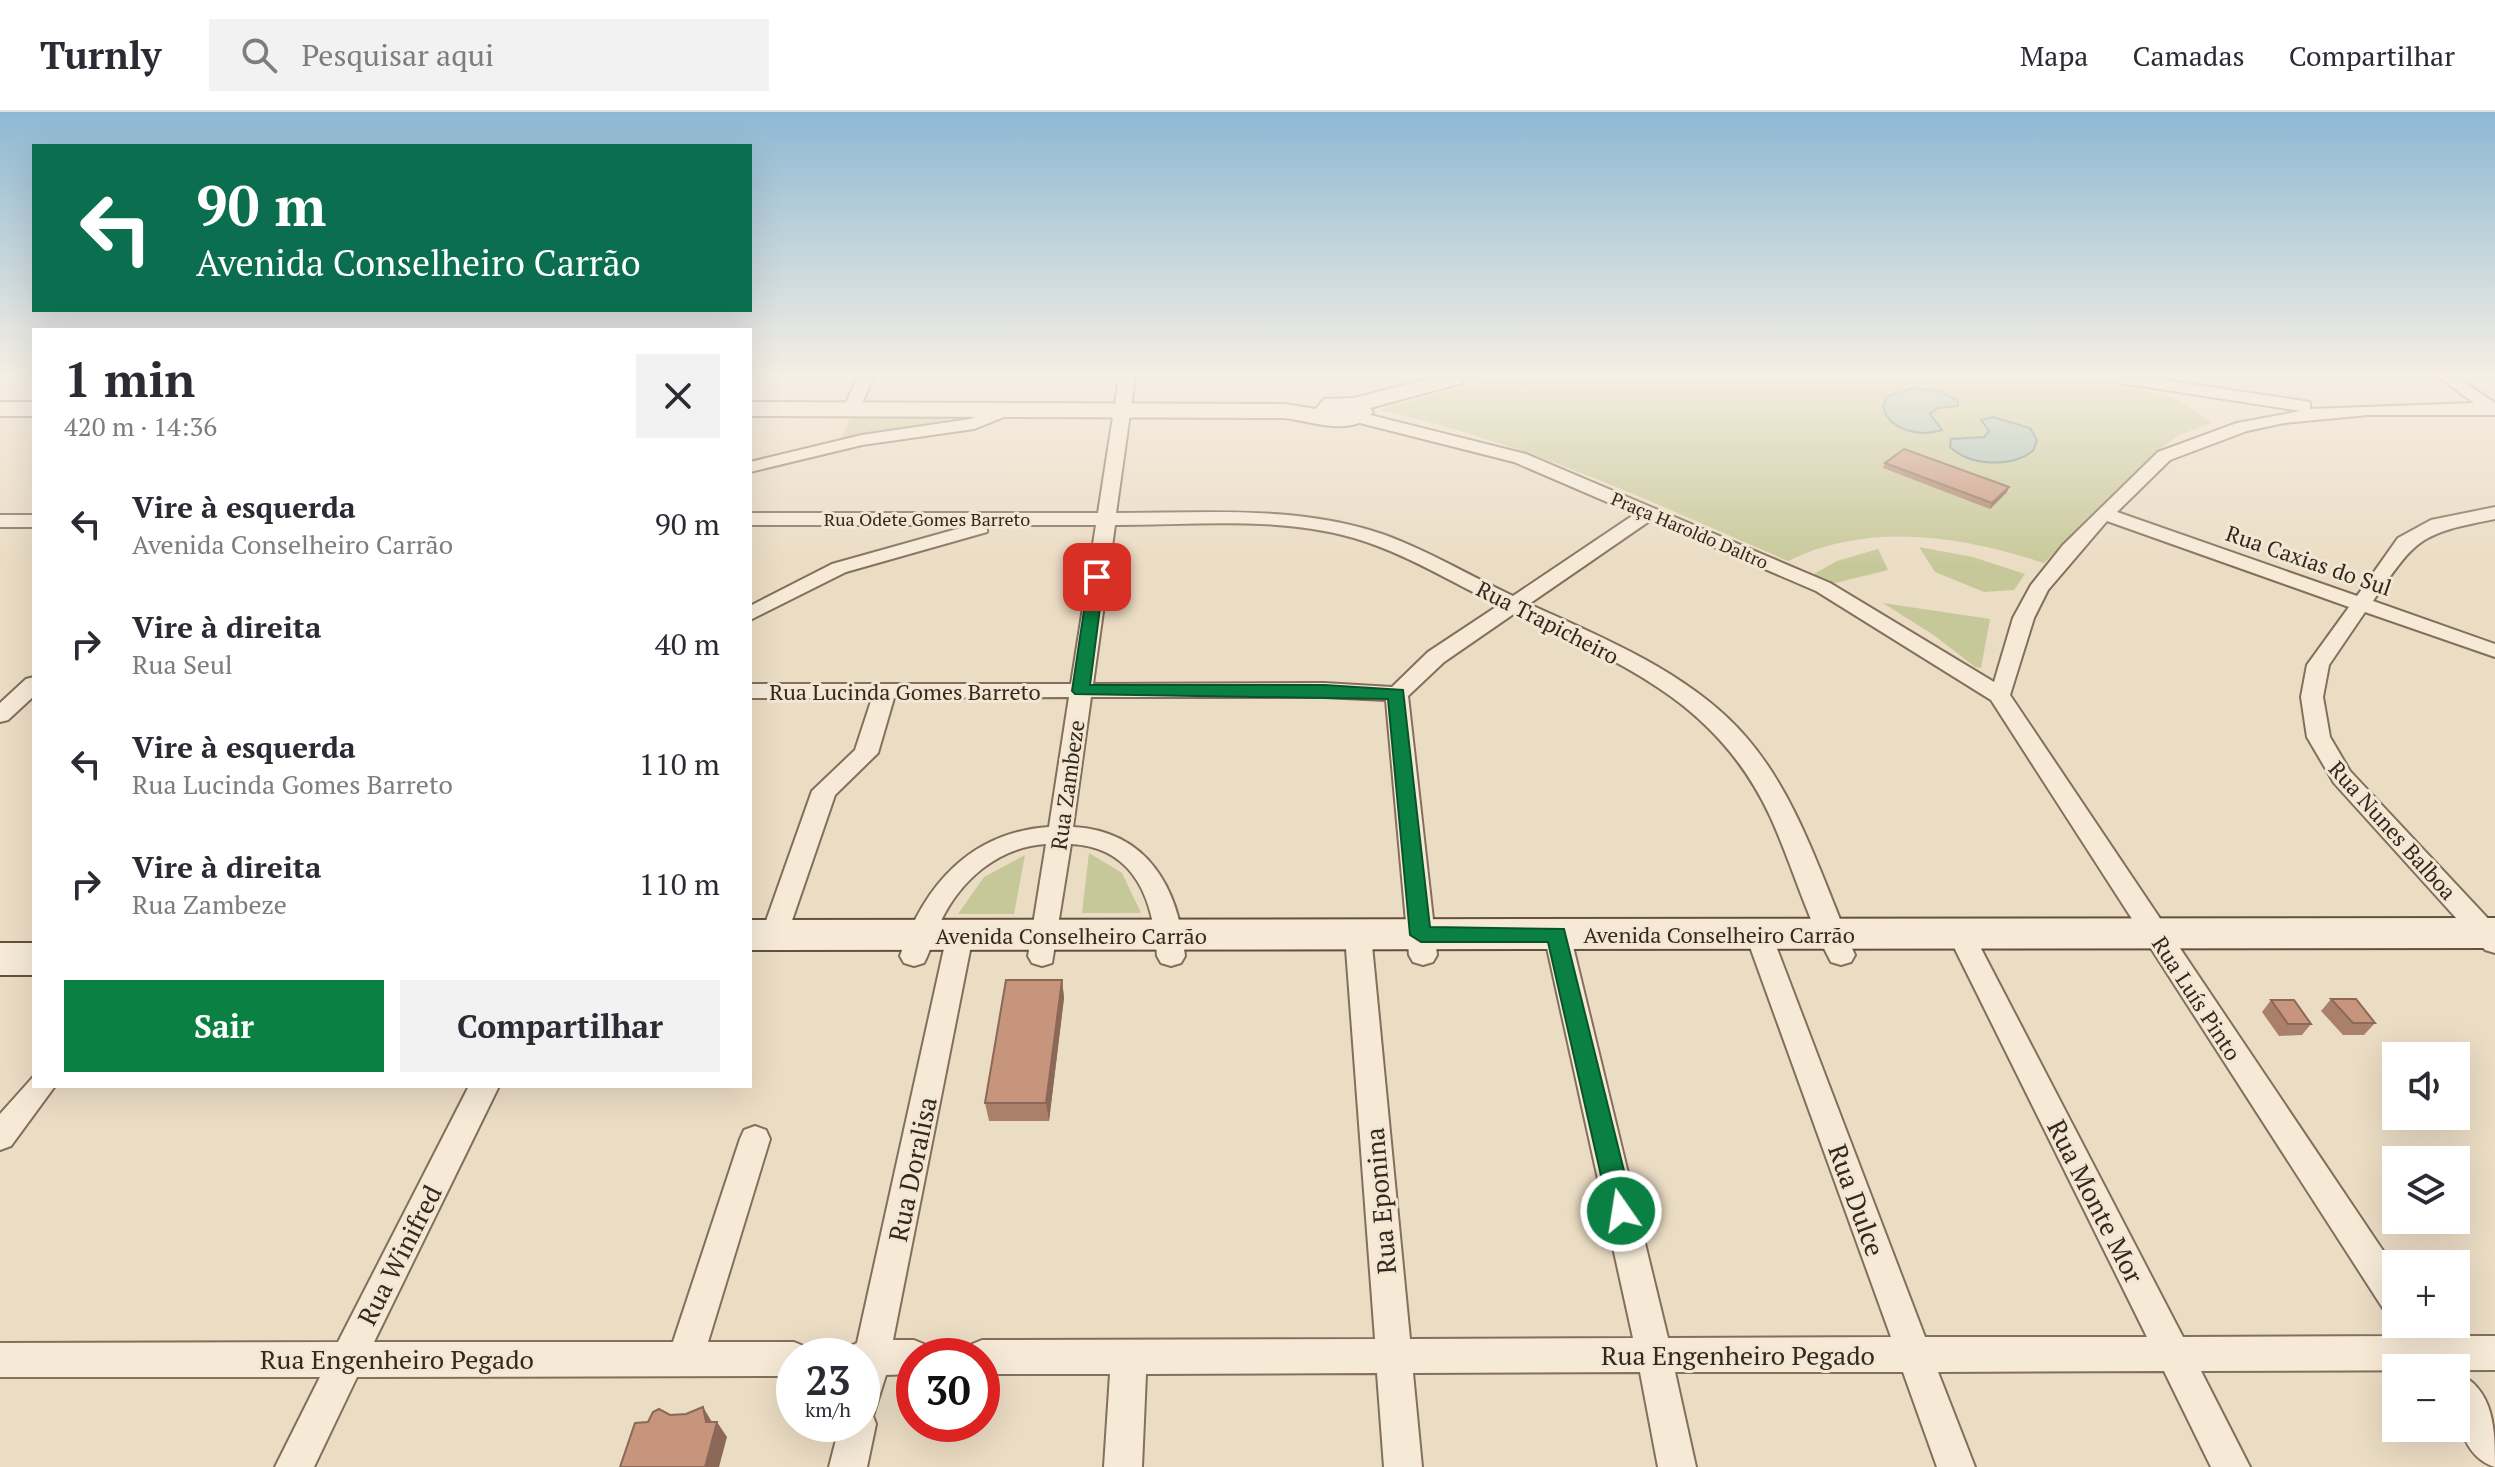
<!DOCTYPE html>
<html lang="pt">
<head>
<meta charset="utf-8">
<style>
  :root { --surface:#fff; --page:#f2f2f3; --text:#2b2b33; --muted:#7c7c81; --line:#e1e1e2; --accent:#0b8043 }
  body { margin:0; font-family:"PT Serif",serif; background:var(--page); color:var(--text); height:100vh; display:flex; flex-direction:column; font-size:30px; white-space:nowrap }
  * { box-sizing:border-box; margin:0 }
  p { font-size:26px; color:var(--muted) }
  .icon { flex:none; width:44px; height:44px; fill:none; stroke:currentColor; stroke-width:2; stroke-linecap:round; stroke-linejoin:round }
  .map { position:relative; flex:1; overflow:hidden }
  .panel { position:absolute; left:32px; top:216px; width:720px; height:760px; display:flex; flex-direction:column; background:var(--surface); border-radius:0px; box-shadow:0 8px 32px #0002 }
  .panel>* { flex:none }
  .top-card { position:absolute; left:32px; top:32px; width:720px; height:168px; border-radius:0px; box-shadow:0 8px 32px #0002; background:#0b6e4f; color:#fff; overflow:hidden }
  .tools { position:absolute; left:2382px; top:930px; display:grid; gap:16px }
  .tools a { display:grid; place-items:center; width:88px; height:88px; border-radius:0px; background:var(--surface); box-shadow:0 8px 32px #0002; font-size:40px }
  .speed { position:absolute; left:776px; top:1226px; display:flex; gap:16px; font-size:40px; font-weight:700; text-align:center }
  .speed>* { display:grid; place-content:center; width:104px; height:104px; border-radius:50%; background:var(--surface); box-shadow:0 8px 32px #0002; line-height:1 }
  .speed small { font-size:20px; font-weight:400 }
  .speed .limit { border:12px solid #d22; background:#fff; color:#111 }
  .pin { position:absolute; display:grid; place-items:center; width:68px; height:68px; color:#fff; margin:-34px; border-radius:16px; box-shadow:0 4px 12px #0006 }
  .me { position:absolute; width:88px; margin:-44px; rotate:347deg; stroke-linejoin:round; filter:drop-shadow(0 0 6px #0008) }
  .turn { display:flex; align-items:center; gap:28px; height:168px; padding:0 32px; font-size:36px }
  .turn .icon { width:104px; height:104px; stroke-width:2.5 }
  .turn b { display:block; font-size:56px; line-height:68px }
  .round { display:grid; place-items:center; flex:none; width:84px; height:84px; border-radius:0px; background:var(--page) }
  .summary { display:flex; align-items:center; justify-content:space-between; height:136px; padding:0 32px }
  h1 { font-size:48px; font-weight:600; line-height:60px }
  .action { display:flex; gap:16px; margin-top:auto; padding:16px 32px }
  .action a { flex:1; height:92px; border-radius:0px; background:var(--accent); color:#fff; font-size:32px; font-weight:600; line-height:92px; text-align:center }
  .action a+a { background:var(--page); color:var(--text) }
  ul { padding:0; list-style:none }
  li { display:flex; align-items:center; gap:24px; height:120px; padding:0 32px }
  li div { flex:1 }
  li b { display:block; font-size:30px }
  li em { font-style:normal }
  header { display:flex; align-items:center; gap:48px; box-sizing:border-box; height:112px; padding:0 40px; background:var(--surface); border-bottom:2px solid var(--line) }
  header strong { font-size:38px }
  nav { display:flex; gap:44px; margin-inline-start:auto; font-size:28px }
  .search { width:560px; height:72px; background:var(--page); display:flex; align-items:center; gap:20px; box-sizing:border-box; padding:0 28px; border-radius:0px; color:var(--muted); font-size:30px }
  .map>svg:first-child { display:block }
  .green { fill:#c7c899 }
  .water { fill:#a6beb5; stroke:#6d8c82; stroke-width:2 }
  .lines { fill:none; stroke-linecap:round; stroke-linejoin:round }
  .minor-casing { stroke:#846e5c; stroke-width:4 }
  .tertiary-casing { stroke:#846e5c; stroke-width:4 }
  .secondary-casing { stroke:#664f3f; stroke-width:4 }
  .minor { fill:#f6ead7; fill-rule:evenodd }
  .tertiary { fill:#f6ead7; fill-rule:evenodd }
  .secondary { fill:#f6ead7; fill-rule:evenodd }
  .wall { fill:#ab806b }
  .shaded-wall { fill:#8b6857 }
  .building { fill:#c7957c; stroke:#8b6857; stroke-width:2 }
  .route { fill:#0b8043; stroke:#07532c; stroke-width:2 }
  .labels { text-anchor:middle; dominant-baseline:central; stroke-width:6; stroke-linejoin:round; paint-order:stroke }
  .far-street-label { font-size:18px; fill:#35281f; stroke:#f3e7d3 }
  .street-label { font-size:22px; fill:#35281f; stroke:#f3e7d3 }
  .near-street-label { font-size:26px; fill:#35281f; stroke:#f3e7d3 }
</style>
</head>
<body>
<header>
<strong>Turnly</strong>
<div class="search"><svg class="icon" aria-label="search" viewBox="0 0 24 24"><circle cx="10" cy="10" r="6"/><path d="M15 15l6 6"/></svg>Pesquisar aqui</div>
<nav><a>Mapa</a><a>Camadas</a><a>Compartilhar</a></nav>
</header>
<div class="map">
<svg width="2495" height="1355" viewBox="0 0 2495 1355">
  <rect width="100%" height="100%" fill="#ebdcc4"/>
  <path class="green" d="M1491,266H2093L2175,286L2212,311L2179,323L2153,342L2044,451C1961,424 1869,409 1788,449C1654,391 1522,329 1379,298Z
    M852,301L950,303L945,308L841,327Z
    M1919,435L1973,445L2025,462L2014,478L1984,480L1935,460Z
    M1878,437L1888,458L1831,472L1812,463L1837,449Z
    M1883,491L1990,507L1981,556L1975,555L1935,524Z
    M1089,741L1122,761L1141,801H1082Z
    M1025,743L1014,802H958L984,765Z"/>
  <path class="water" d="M1912,276L1940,279L1958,289V294L1938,296L1930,302L1942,318C1921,325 1888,319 1883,294L1886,285Z
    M1993,305L2030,316L2037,328L2033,339C2011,356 1970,354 1950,335L1951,327L1984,325L1989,319L1981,308Z"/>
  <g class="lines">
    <g class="minor-casing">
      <path id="minor" d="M857,266H873L859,298L851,303L843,298Z
        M1119,266H1135L1116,401C1205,401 1300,393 1385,423C1429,439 1470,464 1513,484L1635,402L1514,350L1352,309L1350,305L1358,300L1526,342L1830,471L1994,570L2013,506L2031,473L2063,433L2158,340L2237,311L2301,299L2121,271L2113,266H2150L2304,289L2310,290V297L2474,291L2440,266H2458L2495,291V303H2368L2284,311L2247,319L2170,348L2117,400L2357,484L2398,426L2431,408L2495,395V407C2418,422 2417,426 2373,489L2495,532V545L2365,500L2329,553L2323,585L2330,625L2350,659L2495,814V841L2485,838L2334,671L2307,625L2301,585L2307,553L2349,495L2107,409L2048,478L2034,506L2010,583L2396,1158V1203L2384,1198L1991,588L1816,479L1651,408L1529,492C1603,526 1691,561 1746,625C1799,686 1823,770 1855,843L1851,850L1841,853L1831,850C1806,804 1792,752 1770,704C1717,590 1623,552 1515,501L1444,550L1408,584L1437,843L1433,850L1423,853L1413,850L1409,843L1386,588L1324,585H1091L1073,715C1148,719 1179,777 1185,844L1181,851L1171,854L1161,851L1157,844C1154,789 1135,735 1071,732L1052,851L1042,854L1032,851L1028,844L1046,732C998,735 960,768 940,811C934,824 931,838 924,851L914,854L904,851L900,844C924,773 971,720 1049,715L1069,585L894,586L878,641L835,683L787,823L783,830L774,833L765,830L761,823L812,679L855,638L872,586H750V572H1071L1096,413H987V420L846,460L750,508V494L832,452L971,413H750V401H1098ZM1115,413C1193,413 1278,404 1354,426C1405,441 1451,470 1499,493L1428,540L1392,575L1324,571L1093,572Z
        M1003,294L1009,295V303L974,317L862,333L750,360V350L862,323L970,307Z
        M0,403H34V415H0Z
        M34,565V584L8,608L0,610V591L26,567Z
        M1758,811L1767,814L1771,821L1925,1225H2147L1948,823L1952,816L1961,813L1970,816L1974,823L2183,1225L2400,1224L2395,1212L2396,1209V1212H2432L2440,1224H2495V1258L2201,1259L2250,1355H2211L2164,1259L1938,1260L1975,1355H1937L1903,1260H1675L1696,1355H1658L1640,1260L1413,1261L1422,1355H1384L1377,1261L1146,1262L1142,1355H1104L1110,1262H982V1244H965L970,1233L982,1228L1375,1227L1345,823L1349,816L1358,813L1367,816L1371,823L1410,1227L1633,1226L1544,822L1548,815L1557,812L1566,815L1570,822L1668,1226L1891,1225L1745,821L1749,814Z
        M960,813L969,816L973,823L893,1228H914L926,1233L931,1244H914V1262L886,1263L873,1304L876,1312L867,1355H829L840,1312H862V1244H845L850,1234L857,1231L947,823L951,816Z
        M34,964V974H55L11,1034L0,1038V1002Z
        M469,974H499L374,1230H673L740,1027L744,1018L755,1014L766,1018L770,1027L708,1230H794L806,1235L810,1244H794V1264L357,1265L314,1355H275L320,1265H0V1231L338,1230Z
        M2456,1260C2495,1277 2495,1319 2495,1355C2456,1342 2456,1294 2456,1260Z"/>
    </g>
    <g class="tertiary-casing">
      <path id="tertiary" d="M1431,266H1465L1462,271L1370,296L1373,300C1354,326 1311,309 1284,306L750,304V290L1284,292L1316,297L1324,287L1354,286Z
        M0,290H34V304H0Z"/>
    </g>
    <g class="secondary-casing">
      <path id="secondary" d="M2495,806V836L750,838V808Z
        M0,831H34V863H0Z"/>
    </g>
    <use href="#minor" class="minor"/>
    <use href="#tertiary" class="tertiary"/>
    <use href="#secondary" class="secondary"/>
  </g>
  <path class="wall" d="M1885,351L2007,380L1990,397L1883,356Z
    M1062,868L1064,886L1049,1009H989L985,991Z
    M2331,887L2375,911L2364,923H2343L2321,899Z
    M2271,888L2311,912L2302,923L2279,924L2262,900Z"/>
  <path class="shaded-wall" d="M2009,375L2007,380L1990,397L1992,391Z
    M1062,868L1064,886L1049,1009L1046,991Z
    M703,1295L712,1310H717L727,1325L719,1355H705L706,1310Z"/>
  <path class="building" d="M1904,337L2009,375L1992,391L1885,351Z
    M1006,868H1062L1046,991H985Z
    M2331,887H2356L2375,911H2353Z
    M2271,888H2294L2311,912H2288Z
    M703,1295L706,1310H717L705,1355H620L635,1311L648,1310L653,1300L659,1297L670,1303L686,1302Z"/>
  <linearGradient id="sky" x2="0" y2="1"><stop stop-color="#8db8d4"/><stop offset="0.58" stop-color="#f6efe4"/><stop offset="1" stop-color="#f6efe4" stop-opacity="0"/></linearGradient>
  <rect width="2495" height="455" fill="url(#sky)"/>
  <path class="route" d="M1097,460L1104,465L1090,573H1324L1403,578L1430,815L1564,817L1634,1099L1630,1106L1621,1110L1613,1106L1609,1099L1548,830H1421L1410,823L1388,587L1075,582L1072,579L1089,465Z"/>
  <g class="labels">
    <g class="far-street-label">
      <text x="927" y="407">Rua Odete Gomes Barreto</text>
      <text transform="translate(1690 418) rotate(23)">Praça Haroldo Daltro</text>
    </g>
    <g class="street-label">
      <text transform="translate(2309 448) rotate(19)">Rua Caxias do Sul</text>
      <text transform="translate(1548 510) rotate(27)">Rua Trapicheiro</text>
      <text x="905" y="579">Rua Lucinda Gomes Barreto</text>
      <text transform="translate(1067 673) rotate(-82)">Rua Zambeze</text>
      <text transform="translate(2393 718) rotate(48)">Rua Nunes Balboa</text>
      <text x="1719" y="822">Avenida Conselheiro Carrão</text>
      <text x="1071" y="823">Avenida Conselheiro Carrão</text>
      <text transform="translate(2197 886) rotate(57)">Rua Luís Pinto</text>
    </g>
    <g class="near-street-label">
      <text transform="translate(912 1057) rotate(-78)">Rua Doralisa</text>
      <text transform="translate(1857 1088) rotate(70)">Rua Dulce</text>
      <text transform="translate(1380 1089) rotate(-95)">Rua Eponina</text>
      <text transform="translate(2096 1089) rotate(63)">Rua Monte Mor</text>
      <text transform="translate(399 1143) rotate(-63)">Rua Winifred</text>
      <text x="1738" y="1243">Rua Engenheiro Pegado</text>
      <text x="397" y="1247">Rua Engenheiro Pegado</text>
    </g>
  </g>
</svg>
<div class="tools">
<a><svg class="icon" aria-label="sound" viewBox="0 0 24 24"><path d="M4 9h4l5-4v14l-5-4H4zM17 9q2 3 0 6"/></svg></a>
<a><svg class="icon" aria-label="layers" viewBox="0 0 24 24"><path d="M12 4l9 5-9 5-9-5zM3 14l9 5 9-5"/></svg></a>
<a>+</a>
<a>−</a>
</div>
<div class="speed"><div>23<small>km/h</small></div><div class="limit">30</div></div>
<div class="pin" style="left:1097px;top:465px;background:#d93025"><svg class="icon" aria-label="arrive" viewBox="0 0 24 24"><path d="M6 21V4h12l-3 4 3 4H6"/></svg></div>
<svg class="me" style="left:1621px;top:1099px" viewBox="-20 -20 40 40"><circle r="17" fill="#0b8043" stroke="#fff" stroke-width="3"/><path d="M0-11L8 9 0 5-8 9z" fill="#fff"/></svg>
<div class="top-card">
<div class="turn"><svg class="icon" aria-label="left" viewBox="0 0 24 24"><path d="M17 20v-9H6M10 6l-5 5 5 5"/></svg><div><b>90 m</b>Avenida Conselheiro Carrão</div></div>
</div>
<section class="panel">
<div class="summary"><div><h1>1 min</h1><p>420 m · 14:36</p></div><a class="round"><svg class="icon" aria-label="close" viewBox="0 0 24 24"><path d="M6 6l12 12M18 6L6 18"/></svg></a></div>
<ul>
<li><svg class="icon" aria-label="left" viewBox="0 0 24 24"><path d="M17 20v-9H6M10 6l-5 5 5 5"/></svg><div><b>Vire à esquerda</b><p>Avenida Conselheiro Carrão</p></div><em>90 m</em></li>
<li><svg class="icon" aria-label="right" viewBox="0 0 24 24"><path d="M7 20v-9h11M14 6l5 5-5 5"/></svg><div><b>Vire à direita</b><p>Rua Seul</p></div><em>40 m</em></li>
<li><svg class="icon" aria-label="left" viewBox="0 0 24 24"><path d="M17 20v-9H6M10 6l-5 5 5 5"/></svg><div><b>Vire à esquerda</b><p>Rua Lucinda Gomes Barreto</p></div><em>110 m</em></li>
<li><svg class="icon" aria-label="right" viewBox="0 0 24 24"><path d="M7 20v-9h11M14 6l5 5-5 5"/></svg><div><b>Vire à direita</b><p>Rua Zambeze</p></div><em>110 m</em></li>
</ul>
<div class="action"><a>Sair</a><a>Compartilhar</a></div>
</section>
</div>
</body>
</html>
